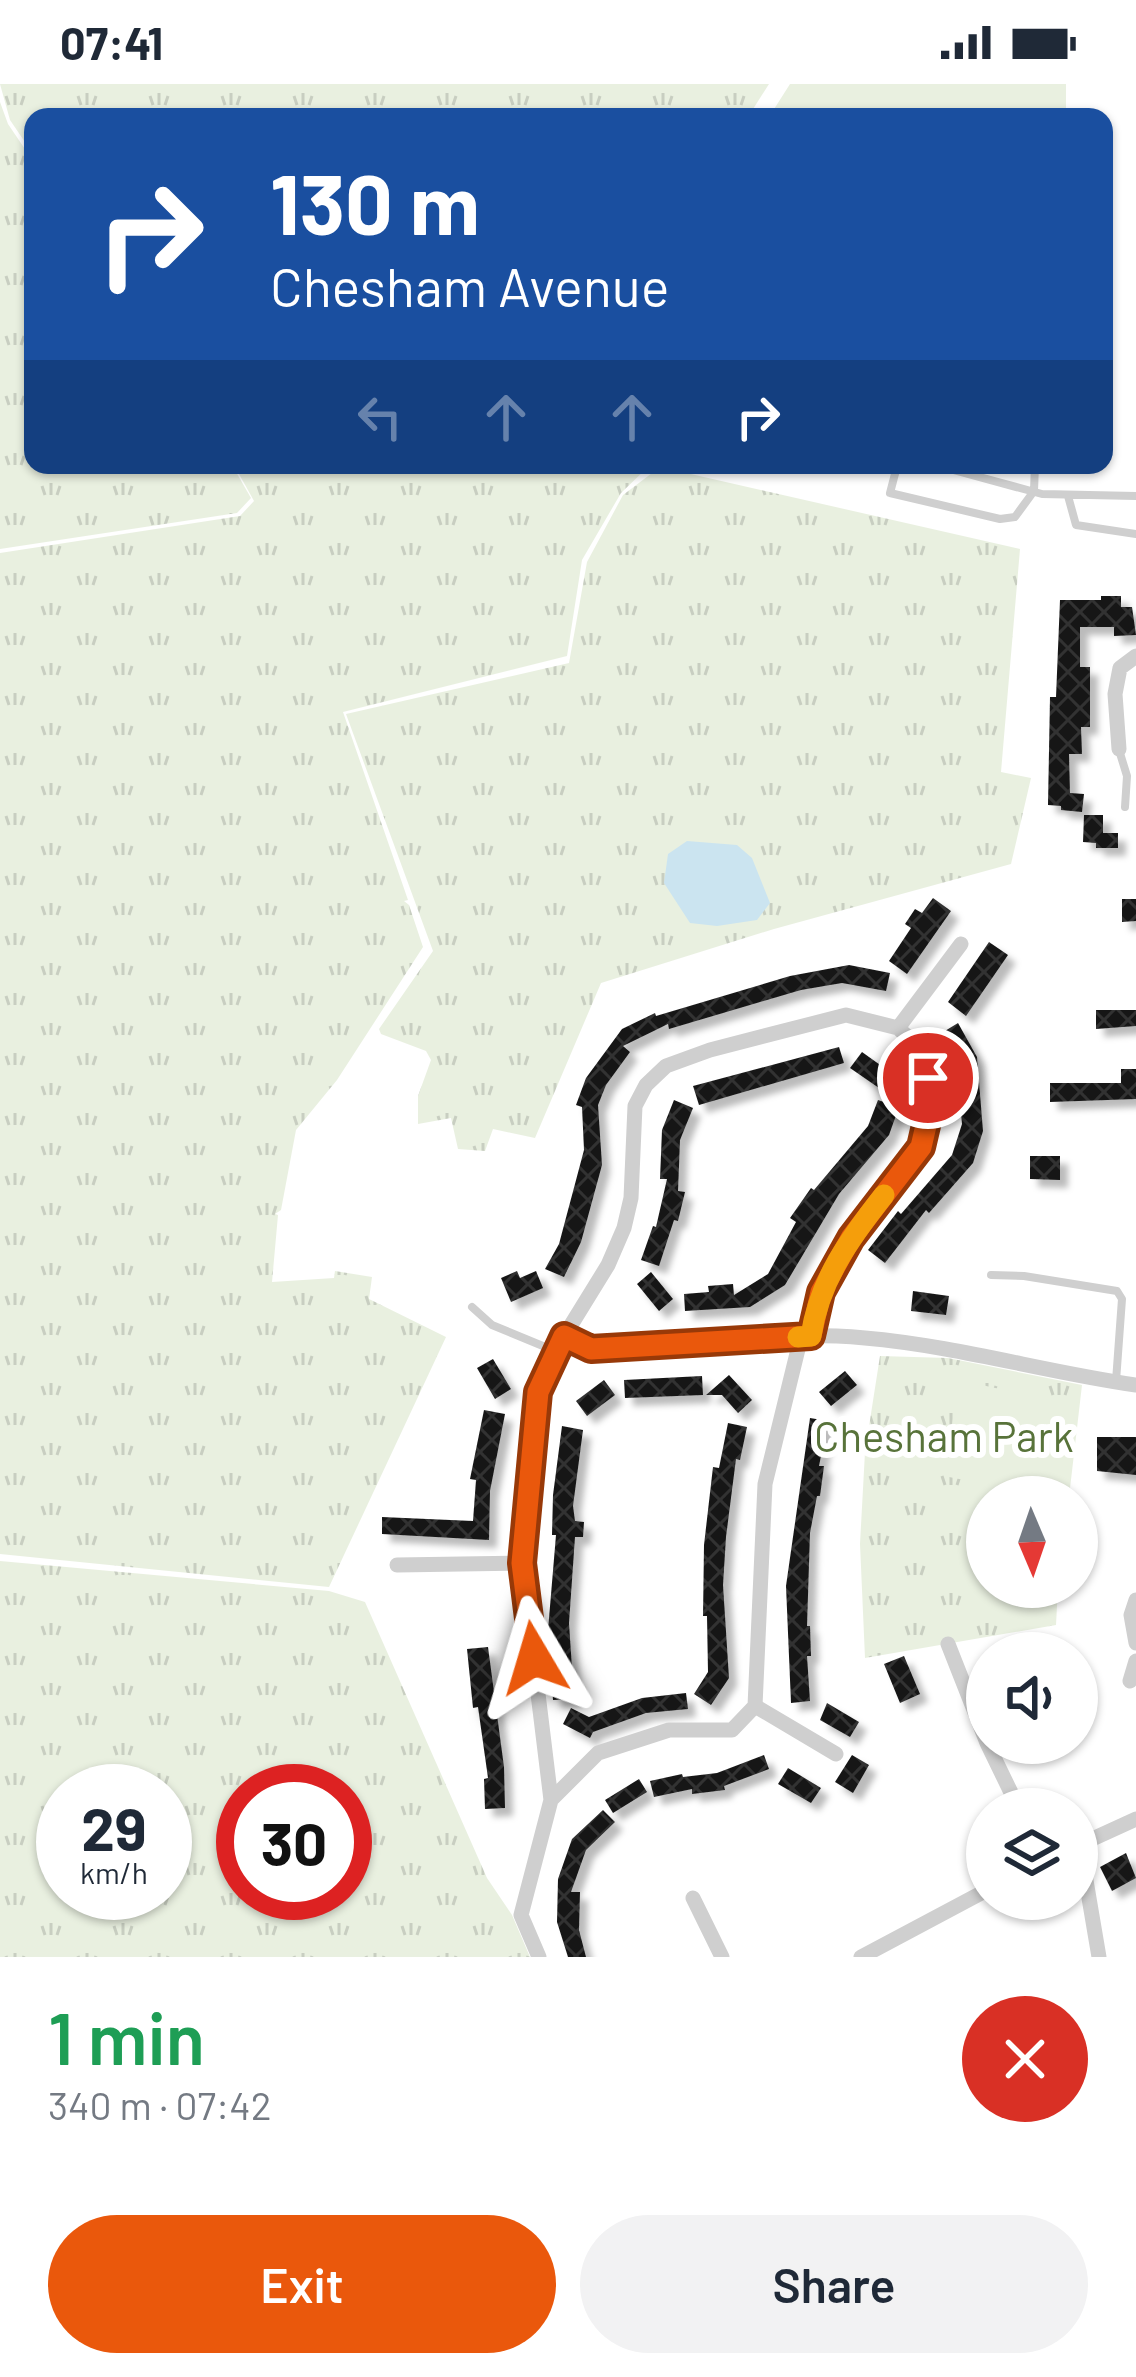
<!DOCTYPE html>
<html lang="en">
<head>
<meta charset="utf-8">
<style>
  :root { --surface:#fff; --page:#f2f2f3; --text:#1f2937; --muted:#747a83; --accent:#ea580c }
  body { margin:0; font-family:Barlow,sans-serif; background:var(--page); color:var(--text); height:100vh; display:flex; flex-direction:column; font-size:45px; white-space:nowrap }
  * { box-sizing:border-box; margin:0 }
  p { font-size:39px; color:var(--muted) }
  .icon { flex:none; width:66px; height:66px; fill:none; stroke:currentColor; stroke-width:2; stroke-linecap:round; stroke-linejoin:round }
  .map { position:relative; height:1873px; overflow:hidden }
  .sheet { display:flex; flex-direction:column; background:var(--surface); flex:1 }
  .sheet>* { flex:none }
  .guide { position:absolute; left:24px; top:24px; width:1089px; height:366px; border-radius:24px; box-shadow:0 3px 9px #0004; background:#1a4fa0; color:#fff; overflow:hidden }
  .needle { width:78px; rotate:178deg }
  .tools { position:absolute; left:966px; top:1392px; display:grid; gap:24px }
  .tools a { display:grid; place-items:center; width:132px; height:132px; border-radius:50%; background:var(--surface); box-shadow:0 3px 9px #0004; font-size:60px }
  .speed { position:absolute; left:36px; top:1680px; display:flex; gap:24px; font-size:60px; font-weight:700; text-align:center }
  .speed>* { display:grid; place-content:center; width:156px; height:156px; border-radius:50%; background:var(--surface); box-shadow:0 3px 9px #0004; line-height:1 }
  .speed small { font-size:30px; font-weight:400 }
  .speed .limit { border:18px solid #d22; background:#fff; color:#111 }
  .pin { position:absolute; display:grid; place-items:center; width:102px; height:102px; color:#fff; margin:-51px; border:6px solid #fff; border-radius:50%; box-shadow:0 3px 12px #0007 }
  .me { position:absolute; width:132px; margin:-66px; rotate:353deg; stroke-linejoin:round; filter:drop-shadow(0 0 9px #0008) }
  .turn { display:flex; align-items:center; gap:42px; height:252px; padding:0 48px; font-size:54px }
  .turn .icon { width:156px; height:156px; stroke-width:2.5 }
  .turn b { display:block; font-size:84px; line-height:102px }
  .lanes { display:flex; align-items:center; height:114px; padding:0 48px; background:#0003; justify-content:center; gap:60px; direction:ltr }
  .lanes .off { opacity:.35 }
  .round { display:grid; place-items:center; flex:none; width:126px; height:126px; border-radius:63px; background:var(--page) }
  .headline { display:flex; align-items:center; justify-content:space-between; height:204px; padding:0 48px }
  h1 { font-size:72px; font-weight:600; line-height:90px; color:#1e9e55 }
  .action { display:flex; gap:24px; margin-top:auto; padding:24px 48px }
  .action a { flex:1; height:138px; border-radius:72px; background:var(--accent); color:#fff; font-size:48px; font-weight:600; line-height:138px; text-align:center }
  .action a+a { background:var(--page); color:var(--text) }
  .status { display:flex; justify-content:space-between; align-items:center; height:84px; padding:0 60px; background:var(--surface); direction:ltr }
  .status svg { height:33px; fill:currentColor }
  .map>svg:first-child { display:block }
  .grass { fill:url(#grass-tufts); fill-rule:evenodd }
  .garden { fill:#e9f0e0 }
  .water { fill:#cbe4f0 }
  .building { fill:url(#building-cross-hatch); filter:url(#shadow) }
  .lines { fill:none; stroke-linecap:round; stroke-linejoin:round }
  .service { stroke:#cfcfcf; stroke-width:8 }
  .minor { stroke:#cfcfcf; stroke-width:15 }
  .route-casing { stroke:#983908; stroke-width:30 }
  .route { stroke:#ea580c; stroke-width:21 }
  .slow { stroke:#f59e0b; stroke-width:21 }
  .labels { text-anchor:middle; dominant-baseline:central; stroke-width:12; stroke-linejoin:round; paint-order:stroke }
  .park-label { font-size:42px; fill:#58733a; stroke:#fff }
</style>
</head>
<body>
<div class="status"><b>07:41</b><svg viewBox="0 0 49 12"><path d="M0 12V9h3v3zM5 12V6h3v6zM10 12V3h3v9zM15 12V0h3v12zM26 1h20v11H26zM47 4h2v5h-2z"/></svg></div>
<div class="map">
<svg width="1136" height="1873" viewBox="0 0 1136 1873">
  <defs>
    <pattern id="grass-tufts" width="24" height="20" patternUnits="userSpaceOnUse" patternTransform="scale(3)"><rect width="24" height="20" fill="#e9f0e0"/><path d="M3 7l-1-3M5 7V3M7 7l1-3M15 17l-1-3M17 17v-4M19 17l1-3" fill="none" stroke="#c8cec1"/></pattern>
    <pattern id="building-cross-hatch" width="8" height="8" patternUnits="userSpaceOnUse" patternTransform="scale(3)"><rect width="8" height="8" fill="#191919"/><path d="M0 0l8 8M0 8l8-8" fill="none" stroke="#323232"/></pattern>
    <filter id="shadow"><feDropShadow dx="8" dy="8" stdDeviation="3" flood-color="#0004"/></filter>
  </defs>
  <rect width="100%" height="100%" fill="#fff"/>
  <path class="grass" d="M0,0H769L748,33H33V70L10,36Z
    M0,18L8,40L33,77V381H232L251,414L237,429L0,465Z
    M234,381H650L621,409L582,476L567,572L343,628L408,816L404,817L409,821L423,863L337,996L296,1046L281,1126L275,1130L278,1131L272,1198L334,1194L335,1187L372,1193L369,1215L446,1253L329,1503L0,1470V469L240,432L254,417Z
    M660,383L1020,465L1001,688L1031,694L1011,780L774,845L601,899L535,1054L493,1045L485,1067L458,1065L451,1034L418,1040V1012L431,976L426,967L381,950L379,945L433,867L346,630L569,579L587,478L623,411Z
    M880,1272L948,1274L1082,1301L1069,1413H987V1503H1058L1056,1541L865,1574L860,1460L865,1368Z
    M0,1477L329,1507L365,1518L487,1794L512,1831L530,1873H0ZM165,1707V1809H63V1707ZM345,1707V1809H243V1707Z"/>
  <path class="garden" d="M790,0H1066V33H769Z
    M959,1296L1064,1319L1045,1412L944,1392Z"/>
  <path class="water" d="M687,757L737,761L752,774L770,819L757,836L717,842L690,839L664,799L668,770Z"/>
  <path class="building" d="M1101,512H1121V523H1132L1136,551L1114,552V543H1080V583H1090V643H1081L1082,670H1069L1070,709L1084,710L1082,728L1061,726V722L1048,721L1050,613H1056L1060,516H1101Z
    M1084,731H1103V749H1118V764H1096V759L1083,758Z
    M933,814L951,827L907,890L889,877L911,844L905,840L915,825L922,829Z
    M1122,815H1136V837L1122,838Z
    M989,858L1008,871L966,932L948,918Z
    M849,881L890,889L886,907L842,899L801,906L669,945L668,940L623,962L630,968L606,1001L598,1021L602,1081L581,1158L564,1193L545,1185L559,1160L584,1066L582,1023L576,1021L586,994L622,945L655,929L656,932L790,892Z
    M1096,926H1136V942L1096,945Z
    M958,939L977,973L983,1047L973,1079L929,1129L926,1126L885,1179L868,1166L898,1127L901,1130L952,1071L962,1040L956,978L940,950Z
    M839,963L844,979L699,1021L693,1002Z
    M862,968L890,988L879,1004L850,984Z
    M1121,985H1136V1015L1050,1018V999H1121Z
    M674,1016L693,1024L680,1056L678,1107L685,1108L678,1137L674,1136L659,1182L641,1176L653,1142L656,1143L667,1095H660L662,1046Z
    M878,1016L899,1023L889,1051L839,1110L785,1201L750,1223L685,1227L684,1210L709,1208L708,1202L733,1200L734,1211L768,1190L796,1138L790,1134L811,1104L814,1106L868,1042Z
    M1030,1072H1060V1096L1030,1095Z
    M517,1187L520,1194L536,1187L543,1204L511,1218L501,1194Z
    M651,1188L673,1215L659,1227L637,1200Z
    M913,1207L949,1212L946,1231L911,1227Z
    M493,1275L511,1305L495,1315L477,1284Z
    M845,1287L857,1301L831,1322L819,1308Z
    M729,1291L752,1316L738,1329L722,1311H706Z
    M702,1292L703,1311L625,1314L624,1296Z
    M604,1296L615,1311L587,1332L576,1317Z
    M484,1326L505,1330L490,1407L489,1456L382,1450V1433L473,1437L476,1396L470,1395Z
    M810,1334L828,1337L819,1382H824L820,1412H817L810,1449L807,1542H810L811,1572H807L810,1617L791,1619L786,1502Z
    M728,1339L747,1343L740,1376L736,1375L726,1453L723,1501L729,1594L711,1621L694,1610L708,1588L707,1532H703L704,1461L713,1383L719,1384Z
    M562,1342L583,1346L573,1422L575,1437L584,1438L583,1453H575L569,1539L574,1615L553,1616L548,1546L556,1451H552L553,1411Z
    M1097,1353H1136V1391L1097,1387Z
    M488,1563L504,1683L505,1724L485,1725L484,1695L488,1694L478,1623L473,1624L467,1565Z
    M904,1572L920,1610L900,1619L884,1580Z
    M686,1609L688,1625L646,1629L593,1648L590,1654L563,1640L571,1624L589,1633L642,1614Z
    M827,1619L859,1638L850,1653L820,1636Z
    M764,1671L769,1685L724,1702L725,1706L692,1710V1705L654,1713L650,1697L682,1690L683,1693L717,1689Z
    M852,1671L869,1681L853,1709L835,1698Z
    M788,1684L821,1704L811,1719L778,1700Z
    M639,1695L647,1708L613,1729L605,1716Z
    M603,1726L615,1738L586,1766L571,1808H580L579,1846L586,1873H568L557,1838L558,1795L572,1755Z
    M1126,1769L1136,1794L1112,1807L1100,1783Z"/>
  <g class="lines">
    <path class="service" d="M903,381L896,386L890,409L1000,435L1015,433L1034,407L1035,381
      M935,381L1042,410L1136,412
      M1068,412L1076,441L1136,450
      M1119,666L1127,692L1125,723
      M991,1191L1024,1192L1117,1207L1122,1215L1116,1297
      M472,1223L492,1241L555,1267"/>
    <path class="minor" d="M1119,665L1115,610L1120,584L1136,572
      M898,944L961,860
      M564,1253L591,1265C681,1260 775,1246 865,1254C957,1262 1045,1288 1136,1301
      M397,1481L522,1479
      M1136,1516L1131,1531L1136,1559
      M948,1560L987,1659
      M1130,1597L1136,1577
      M755,1622L836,1670
      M987,1659L1019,1725
      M551,1716L598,1669L669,1646H732L755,1622L765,1400L801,1253
      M1080,1761L1099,1873
      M1077,1762L1136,1735
      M693,1814L722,1873
      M539,1873L521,1831L551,1716L522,1479L539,1308L555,1267L608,1181L624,1144L631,1114L635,1022L646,1001L666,982L710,966L846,931L898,944L911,956L925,975L931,1020L921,1063L851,1154L821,1208L811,1252
      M861,1873L987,1806"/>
  </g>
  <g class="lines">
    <g class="route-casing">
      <path id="route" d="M534,1574L522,1479L538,1308L564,1252L591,1265L811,1252L821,1208L851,1154L921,1063L931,1020L928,994"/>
    </g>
    <use href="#route" class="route"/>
    <path class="slow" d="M798,1253L811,1252C819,1197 850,1154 884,1111"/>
  </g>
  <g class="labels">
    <g class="park-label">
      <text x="944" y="1351">Chesham Park</text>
    </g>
  </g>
</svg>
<div class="tools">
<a><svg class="needle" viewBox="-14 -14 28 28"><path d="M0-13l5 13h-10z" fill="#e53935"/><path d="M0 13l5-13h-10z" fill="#747a83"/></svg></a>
<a><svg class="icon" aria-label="sound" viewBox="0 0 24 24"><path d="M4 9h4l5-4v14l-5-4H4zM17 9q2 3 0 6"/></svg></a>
<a><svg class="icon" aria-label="layers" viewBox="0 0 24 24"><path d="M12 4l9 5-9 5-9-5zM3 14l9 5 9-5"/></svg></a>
</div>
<div class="speed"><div>29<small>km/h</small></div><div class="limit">30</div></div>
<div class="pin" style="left:928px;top:994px;background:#d93025"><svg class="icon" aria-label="arrive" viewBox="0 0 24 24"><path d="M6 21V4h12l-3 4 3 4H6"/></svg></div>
<svg class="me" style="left:534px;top:1574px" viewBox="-20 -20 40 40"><path d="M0-17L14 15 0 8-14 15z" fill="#ea580c" stroke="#fff" stroke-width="4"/></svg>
<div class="guide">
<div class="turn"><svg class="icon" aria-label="right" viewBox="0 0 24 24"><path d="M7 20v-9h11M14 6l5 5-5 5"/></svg><div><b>130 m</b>Chesham Avenue</div></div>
<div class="lanes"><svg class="icon off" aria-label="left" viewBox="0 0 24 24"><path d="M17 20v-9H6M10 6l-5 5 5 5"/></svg><svg class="icon off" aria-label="ahead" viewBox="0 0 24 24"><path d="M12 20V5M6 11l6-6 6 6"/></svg><svg class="icon off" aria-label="ahead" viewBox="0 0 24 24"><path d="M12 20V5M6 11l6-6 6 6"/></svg><svg class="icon" aria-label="right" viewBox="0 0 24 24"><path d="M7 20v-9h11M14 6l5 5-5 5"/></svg></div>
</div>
</div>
<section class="sheet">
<div class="headline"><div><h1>1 min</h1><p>340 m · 07:42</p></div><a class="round" style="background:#d93025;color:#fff"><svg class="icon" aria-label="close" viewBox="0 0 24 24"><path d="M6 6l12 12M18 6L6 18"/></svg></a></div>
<div class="action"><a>Exit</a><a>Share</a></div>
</section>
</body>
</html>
